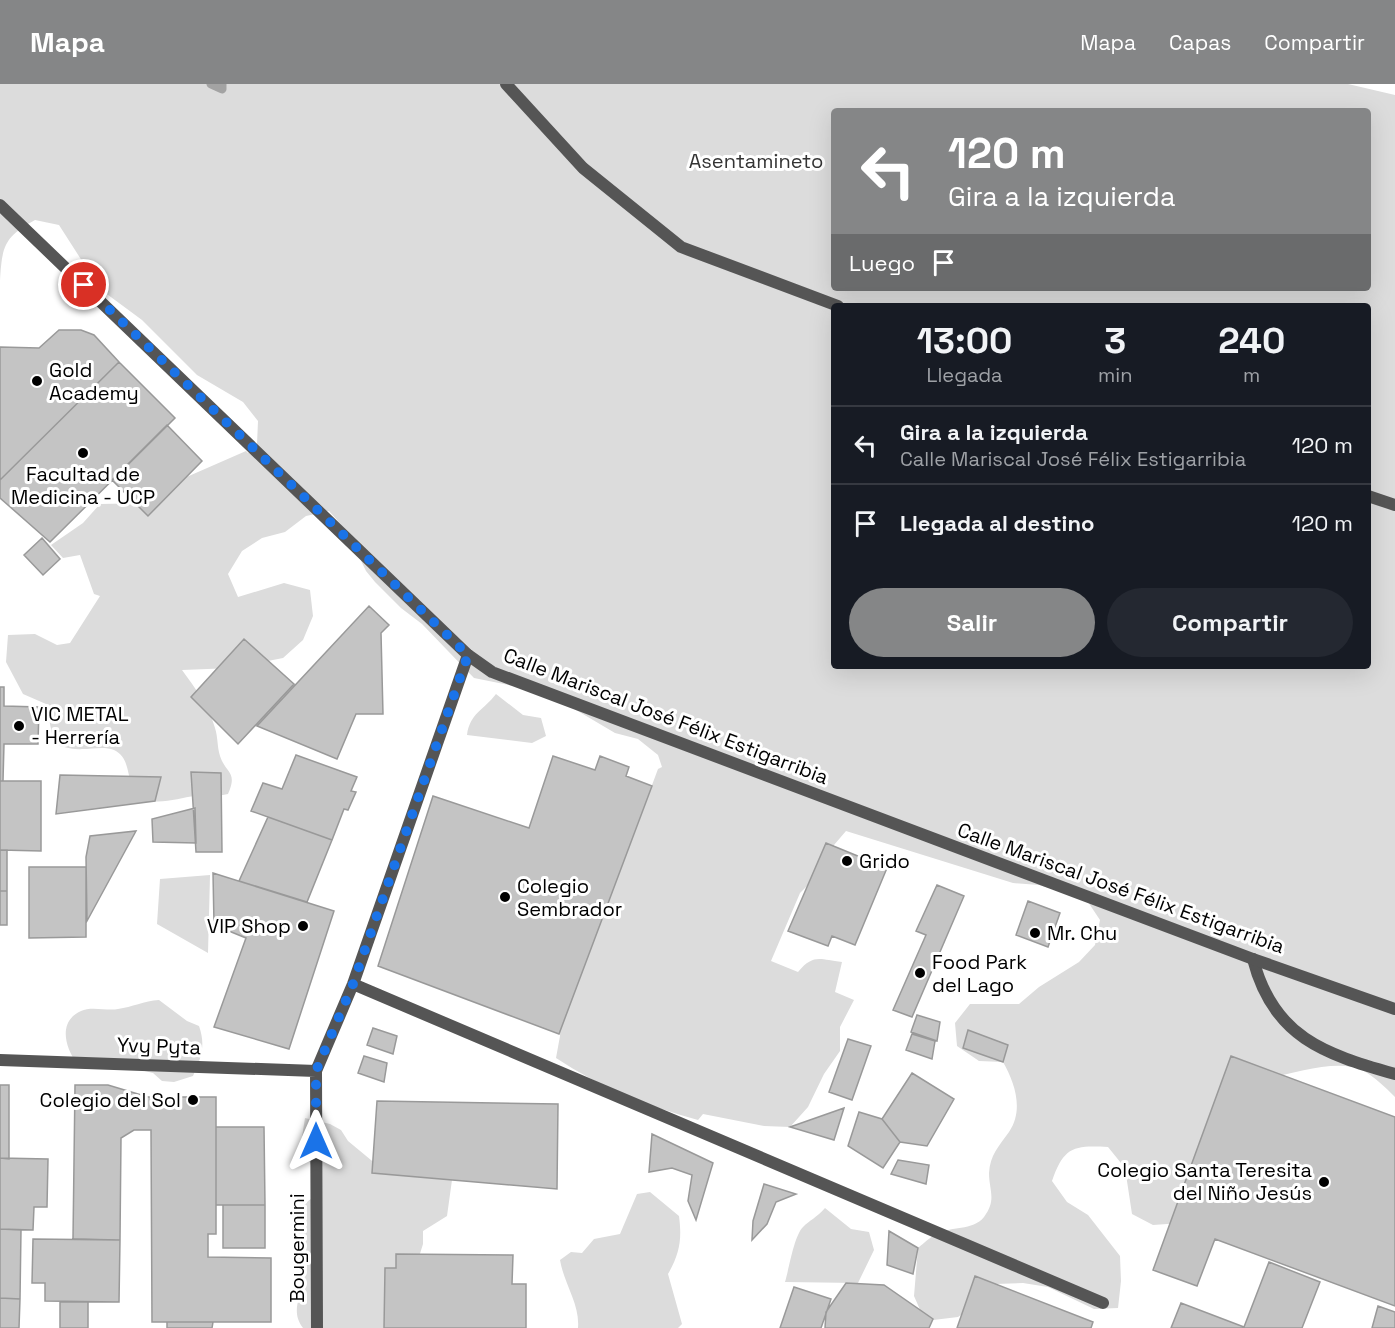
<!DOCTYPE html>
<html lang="es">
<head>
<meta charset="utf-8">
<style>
  :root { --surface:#171b24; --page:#242831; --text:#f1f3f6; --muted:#9ea1a6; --line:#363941; --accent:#858687 }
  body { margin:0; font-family:"Space Grotesk",sans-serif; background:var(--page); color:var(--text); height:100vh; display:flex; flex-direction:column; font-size:22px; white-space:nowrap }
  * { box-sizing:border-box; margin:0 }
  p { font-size:20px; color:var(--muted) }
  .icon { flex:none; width:33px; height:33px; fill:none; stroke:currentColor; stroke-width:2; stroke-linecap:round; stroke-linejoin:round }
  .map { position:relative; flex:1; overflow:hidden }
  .drawer { position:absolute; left:831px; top:219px; width:540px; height:366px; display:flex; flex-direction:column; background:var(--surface); border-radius:6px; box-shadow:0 6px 24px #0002 }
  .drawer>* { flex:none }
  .banner { position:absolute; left:831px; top:24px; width:540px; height:183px; border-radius:6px; box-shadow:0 6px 24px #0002; background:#858687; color:#fff; overflow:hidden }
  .pin { position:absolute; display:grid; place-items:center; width:51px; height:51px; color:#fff; margin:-26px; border:3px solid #fff; border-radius:50%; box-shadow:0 2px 6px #0007 }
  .me { position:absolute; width:66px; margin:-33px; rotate:0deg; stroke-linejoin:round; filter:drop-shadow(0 0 4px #0008) }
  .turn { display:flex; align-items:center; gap:21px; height:126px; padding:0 18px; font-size:27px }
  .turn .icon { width:78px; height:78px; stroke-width:2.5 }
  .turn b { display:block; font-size:42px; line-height:51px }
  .then { display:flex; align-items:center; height:57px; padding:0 18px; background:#0003; gap:12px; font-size:22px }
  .eta { display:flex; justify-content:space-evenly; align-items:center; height:102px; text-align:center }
  .eta b { font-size:36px; font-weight:800; line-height:42px }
  .primary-button { display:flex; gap:12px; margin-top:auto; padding:12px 18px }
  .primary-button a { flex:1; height:69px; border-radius:36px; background:var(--accent); color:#fff; font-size:24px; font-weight:800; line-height:69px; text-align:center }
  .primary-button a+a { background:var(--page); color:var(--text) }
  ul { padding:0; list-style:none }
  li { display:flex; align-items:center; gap:18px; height:78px; padding:0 18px; border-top:2px solid var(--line) }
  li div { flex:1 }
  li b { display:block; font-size:22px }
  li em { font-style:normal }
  header { display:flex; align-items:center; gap:36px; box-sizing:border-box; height:84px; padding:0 30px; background:var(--accent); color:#fff }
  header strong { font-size:28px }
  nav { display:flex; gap:33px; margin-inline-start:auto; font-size:21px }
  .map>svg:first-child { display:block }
  .green { fill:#dcdcdc; fill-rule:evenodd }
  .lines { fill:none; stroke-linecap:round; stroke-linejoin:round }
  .stream { stroke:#a3a3a3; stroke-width:9 }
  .building { fill:#c4c4c4; stroke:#999; stroke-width:1.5 }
  .service { stroke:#555; stroke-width:12 }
  .minor { stroke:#555; stroke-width:12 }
  .tertiary { stroke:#555; stroke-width:12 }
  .route { stroke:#1a73e8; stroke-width:10; stroke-dasharray:0 18 }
  .poi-dot { fill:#000; stroke:#fff; stroke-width:2 }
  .labels { text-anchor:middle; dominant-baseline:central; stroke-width:6; stroke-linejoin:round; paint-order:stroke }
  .park-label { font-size:20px; fill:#333; stroke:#fff }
  .poi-label { font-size:20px; fill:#000; stroke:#fff; text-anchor:start }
  .street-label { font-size:20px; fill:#000; stroke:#fff }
</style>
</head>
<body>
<header>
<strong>Mapa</strong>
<nav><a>Mapa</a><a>Capas</a><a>Compartir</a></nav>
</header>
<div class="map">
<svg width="1395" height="1244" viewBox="0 0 1395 1244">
  <rect width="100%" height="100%" fill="#fff"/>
  <path class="green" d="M0,0H1348L1395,11V1013C1385,1003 1375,993 1362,986C1336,974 1288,991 1261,996L1181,1139L1153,1141L1132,1130L1125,1084L1108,1063C1073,1061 1064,1063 1052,1097L1067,1118L1088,1131L1120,1172L1121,1197L1118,1224L1094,1225L1048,1203L1023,1199L995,1200L979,1218L958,1233L925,1237L914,1212L918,1164C924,1159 930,1153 937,1150C950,1142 973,1147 984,1133C997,1116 989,1106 989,1089C990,1071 999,1062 1009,1048C1024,1026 1015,999 1003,978L979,977L957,962L955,939L970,920H1019L1039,903L1079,878L1095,861L1100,836L1086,815L1039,801L1013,799L846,747L834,761L824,785L800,809L771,877L798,888C814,869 820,876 842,878L835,908L854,916L840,943V967L824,990L808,1023L790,1043L764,1042L703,1030L698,1036C647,1022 600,1003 556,974L560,952L557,888L590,826L611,811L658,685L662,683L658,671L638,655L615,649L571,623L523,604L474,594L422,540L401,524L375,498L366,487L346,446L329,427L306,432L285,448L262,454L242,467L228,490L238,513L284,499L310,506L313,532L303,556L283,574L233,584L182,586C195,604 209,622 215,644C218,653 217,663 220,672C226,690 238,687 228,710C216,713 207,712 195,712C175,714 144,728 132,702C127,690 129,673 114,666C104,662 93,665 82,665C73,666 63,663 54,660L46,620L23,610L6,578L8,551L35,550L57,561L70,559L100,512L94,510L80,471L63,474L51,461L83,439L100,420L151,419L172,407L182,395L246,367L248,369L257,360L258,337L243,318L197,291L142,236L100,205L59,141L35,136C4,153 2,162 0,197ZM834,27H1368V204H834ZM834,222H1368V582H834Z
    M496,610L523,631L541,634L546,652L532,659L467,651C470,629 484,626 496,610Z
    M210,791V792L208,869L157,840L160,795Z
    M159,916L187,937L199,942C206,962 201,974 193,992L174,998L162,997L153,989L128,983L76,978C65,963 58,937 81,927C91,922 107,927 118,925C132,923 144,917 159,916Z
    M305,1034L330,1040L341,1046L348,1057L377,1081L452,1096L447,1132L423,1147V1160L397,1244H303C291,1228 300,1217 301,1199C303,1178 293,1154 298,1133C300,1124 304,1120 311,1115V1081L301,1059Z
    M650,1108L679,1132C682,1155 680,1169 668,1190L682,1240L678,1244H578C580,1220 564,1200 560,1176L571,1168L582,1169L594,1155L620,1150L637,1110Z
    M825,1124L851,1145L869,1148L874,1166L858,1199L785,1198C789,1185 794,1152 803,1143C810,1136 816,1134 825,1124Z"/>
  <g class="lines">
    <path class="stream" d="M211,0L222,5V0"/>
  </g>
  <path class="building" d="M59,246H81L94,251L119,278L0,396V263L39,264Z
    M119,278L175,334L50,458L0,414V396Z
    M167,341L202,377L148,432L112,396Z
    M42,454L60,475L43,491L24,471Z
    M369,522L389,541L381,549L383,630H356L337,675L257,642Z
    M244,555L294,600L238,660L191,613Z
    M0,603H4V622L39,623L38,660H4L3,697H0Z
    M296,671L357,693L351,707L356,708L348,726L344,725L332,756L251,727L263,699L282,705Z
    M553,672L595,686L600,672L629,683L626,692L652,702L559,950L378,882L433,712L529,744Z
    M191,688L221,689L222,768H196Z
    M60,691L161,693L155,717L56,730Z
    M0,697H41V767L0,766Z
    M195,724L196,759L153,758L152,735Z
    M268,733L332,756L307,818L239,797Z
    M136,747L87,837L86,773L90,752Z
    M826,759L887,784L855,861L832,852L828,862L788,847Z
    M0,766H7V807H0Z
    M29,783H86V853L29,854Z
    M213,789L334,827L289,965L214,943L246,854L214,841Z
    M937,801L964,812L912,933L893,926L926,851L916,847Z
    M0,807H7V841H0Z
    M1028,817L1060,829L1048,863L1016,851Z
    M917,931L940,938L937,957L911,948Z
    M373,944L397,952L393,970L367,961Z
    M968,946L1008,961L1003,978L963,964Z
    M912,950L935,957L932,975L906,966Z
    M848,955L871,962L852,1016L829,1008Z
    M364,972L387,979L384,998L358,989Z
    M1231,972L1395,1033V1222L1215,1155L1197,1202L1153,1186Z
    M912,989L954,1015L927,1062L900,1058L882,1035Z
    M0,1001H9V1075L0,1074Z
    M75,1001H108L148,1013H216V1150H208V1173L271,1174V1238H152L151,1046H134L121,1054L120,1156L73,1155Z
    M377,1017L558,1020L557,1105L372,1089Z
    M844,1024L834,1056L790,1043Z
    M859,1028L882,1035L900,1058L883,1084L848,1062Z
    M216,1043H264L265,1121H216Z
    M652,1050L713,1079L696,1136L688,1117L692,1091L672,1084L649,1088Z
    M0,1074L48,1075L47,1123H34L33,1146L0,1145Z
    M898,1076L929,1081L926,1100L891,1090Z
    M764,1100L796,1110L776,1118L767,1140L752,1156L753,1137Z
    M223,1121H265V1164H223Z
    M0,1145L21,1146L20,1215L0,1214Z
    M889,1147L918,1164L913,1190L887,1181Z
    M33,1155L120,1156L119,1218L45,1217V1199H32Z
    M396,1170L513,1171L512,1200H526V1244H384L385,1184H396Z
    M1269,1178L1320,1198L1302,1244H1171L1181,1219L1244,1243Z
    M975,1192L1093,1238L1091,1244H957Z
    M846,1199L884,1201L933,1235L929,1244H825L826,1228Z
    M794,1203L831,1215L821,1244H780Z
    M0,1214L20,1215L19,1244H0Z
    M60,1218H88V1244H60Z
    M1378,1222L1395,1228V1244H1372Z
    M167,1238H213L212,1244H167Z"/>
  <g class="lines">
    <path class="service" d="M1253,875C1273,953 1324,970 1395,990"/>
    <path class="minor" d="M353,900L1103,1219
      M0,976L316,987
      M317,1244L316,987L353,900L468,571"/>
    <path class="tertiary" d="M506,0L583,84L681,163L838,222
      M0,121L468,571L492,588L1253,875L1395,925
      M1368,412L1395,421"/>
  </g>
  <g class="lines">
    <path class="route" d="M84,201L468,571L353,900L316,987V1057"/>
  </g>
  <g class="poi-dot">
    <circle cx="37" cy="297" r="6"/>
    <circle cx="83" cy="369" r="6"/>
    <circle cx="19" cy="642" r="6"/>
    <circle cx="847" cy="777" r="6"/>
    <circle cx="505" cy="813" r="6"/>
    <circle cx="303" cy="842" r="6"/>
    <circle cx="1035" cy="849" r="6"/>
    <circle cx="920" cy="889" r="6"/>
    <circle cx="193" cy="1016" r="6"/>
    <circle cx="1324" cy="1098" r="6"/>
  </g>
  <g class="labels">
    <g class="park-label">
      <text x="756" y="77">Asentamineto</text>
    </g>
    <g class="poi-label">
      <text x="49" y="286">Gold<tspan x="49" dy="23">Academy</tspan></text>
      <text x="83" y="390" text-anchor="middle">Facultad de<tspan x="83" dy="23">Medicina - UCP</tspan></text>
      <text x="31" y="630">VIC METAL<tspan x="31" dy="23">- Herrería</tspan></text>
      <text x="859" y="777">Grido</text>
      <text x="517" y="802">Colegio<tspan x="517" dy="23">Sembrador</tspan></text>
      <text x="291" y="842" text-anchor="end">VIP Shop</text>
      <text x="1047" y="849">Mr. Chu</text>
      <text x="932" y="878">Food Park<tspan x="932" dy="23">del Lago</tspan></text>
      <text x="181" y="1016" text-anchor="end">Colegio del Sol</text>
      <text x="1312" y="1086" text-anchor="end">Colegio Santa Teresita<tspan x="1312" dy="23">del Niño Jesús</tspan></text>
    </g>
    <g class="street-label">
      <text transform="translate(666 632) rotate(21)">Calle Mariscal José Félix Estigarribia</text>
      <text transform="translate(1121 804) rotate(20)">Calle Mariscal José Félix Estigarribia</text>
      <text transform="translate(159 962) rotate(2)">Yvy Pyta</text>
      <text transform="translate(297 1164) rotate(-90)">Bougermini</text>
    </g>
  </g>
</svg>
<div class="pin" style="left:84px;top:201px;background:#d93025"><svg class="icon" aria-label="arrive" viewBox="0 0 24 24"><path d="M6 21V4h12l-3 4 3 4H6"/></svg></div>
<svg class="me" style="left:316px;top:1057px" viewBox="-20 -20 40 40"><path d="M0-17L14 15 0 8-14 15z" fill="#1a73e8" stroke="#fff" stroke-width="4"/></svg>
<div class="banner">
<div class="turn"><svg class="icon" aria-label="left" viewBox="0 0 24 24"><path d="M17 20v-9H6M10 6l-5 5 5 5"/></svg><div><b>120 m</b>Gira a la izquierda</div></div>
<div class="then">Luego<svg class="icon" aria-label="arrive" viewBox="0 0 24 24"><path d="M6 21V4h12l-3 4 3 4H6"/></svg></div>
</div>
<section class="drawer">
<div class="eta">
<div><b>13:00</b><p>Llegada</p></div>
<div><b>3</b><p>min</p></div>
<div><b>240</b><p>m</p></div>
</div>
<ul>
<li><svg class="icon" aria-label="left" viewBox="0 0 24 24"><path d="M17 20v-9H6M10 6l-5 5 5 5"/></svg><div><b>Gira a la izquierda</b><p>Calle Mariscal José Félix Estigarribia</p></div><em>120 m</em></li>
<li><svg class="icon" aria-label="arrive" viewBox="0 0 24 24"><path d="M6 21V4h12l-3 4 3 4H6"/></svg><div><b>Llegada al destino</b></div><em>120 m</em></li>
</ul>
<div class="primary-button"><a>Salir</a><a>Compartir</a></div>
</section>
</div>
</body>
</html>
